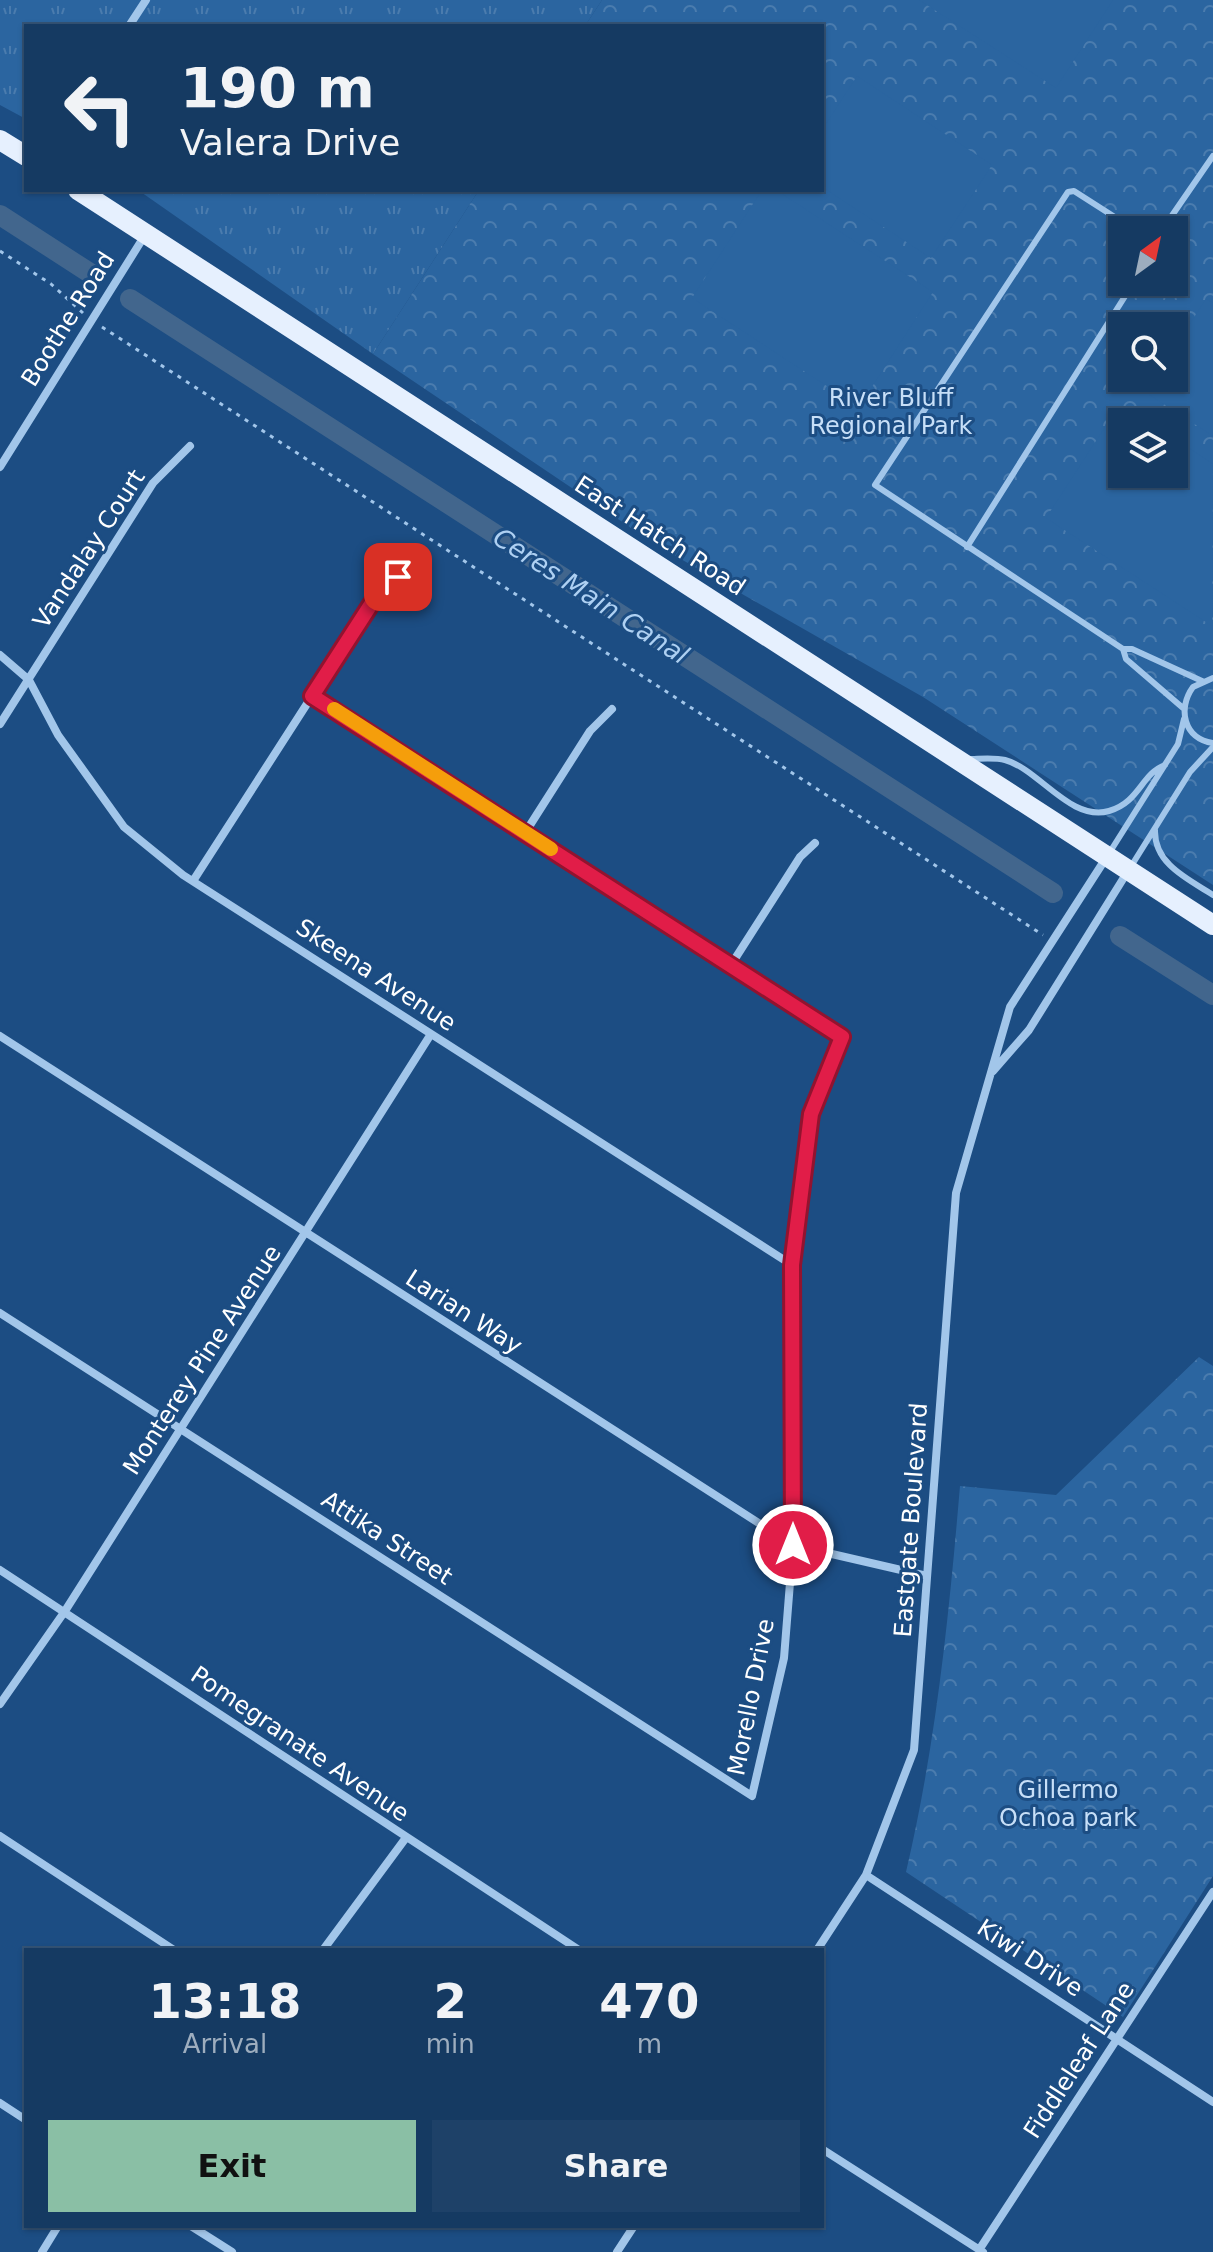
<!DOCTYPE html>
<html lang="en">
<head>
<meta charset="utf-8">
<style>
  :root { --surface:#153a62; --page:#1e4168; --text:#f1f3f6; --muted:#9dadbe; --line:#345477; --accent:#8abfa5 }
  body { margin:0; font-family:"DejaVu Sans",sans-serif; background:var(--page); color:var(--text); height:100vh; display:flex; flex-direction:column; font-size:30px; white-space:nowrap }
  * { box-sizing:border-box; margin:0 }
  p { font-size:26px; color:var(--muted) }
  .icon { flex:none; width:44px; height:44px; fill:none; stroke:currentColor; stroke-width:2; stroke-linecap:round; stroke-linejoin:round }
  .map { position:relative; flex:1; overflow:hidden }
  .sheet { position:absolute; left:24px; top:1948px; width:800px; height:280px; display:flex; flex-direction:column; background:var(--surface); border-radius:0px; box-shadow:0 2px 6px #0004,0 0 0 2px var(--line) }
  .sheet>* { flex:none }
  .top-card { position:absolute; left:24px; top:24px; width:800px; height:168px; border-radius:0px; box-shadow:0 2px 6px #0004,0 0 0 2px var(--line); background:#153a62; color:var(--text); overflow:hidden }
  .needle { width:52px; rotate:33deg }
  .fabs { position:absolute; left:1108px; top:216px; display:grid; gap:16px }
  .fabs a { display:grid; place-items:center; width:80px; height:80px; border-radius:0px; background:var(--surface); box-shadow:0 2px 6px #0004,0 0 0 2px var(--line); font-size:40px }
  .pin { position:absolute; display:grid; place-items:center; width:68px; height:68px; color:#fff; margin:-34px; border-radius:16px; box-shadow:0 4px 12px #0006 }
  .me { position:absolute; width:88px; margin:-44px; rotate:0deg; stroke-linejoin:round; filter:drop-shadow(0 0 6px #0008) }
  .turn { display:flex; align-items:center; gap:28px; height:168px; padding:0 24px; font-size:36px }
  .turn .icon { width:104px; height:104px; stroke-width:2.5 }
  .turn b { display:block; font-size:56px; line-height:68px }
  .eta { display:flex; justify-content:space-evenly; align-items:center; height:136px; text-align:center }
  .eta b { font-size:48px; font-weight:700; line-height:56px }
  .cta { display:flex; gap:16px; margin-top:auto; padding:16px 24px }
  .cta a { flex:1; height:92px; border-radius:0px; background:var(--accent); color:#111; font-size:32px; font-weight:700; line-height:92px; text-align:center }
  .cta a+a { background:var(--page); color:var(--text) }
  .map>svg:first-child { display:block }
  .grass { fill:url(#grass-tufts) }
  .park { fill:url(#park-crowns); fill-rule:evenodd }
  .pitch { fill:#2b65a0 }
  .lines { fill:none; stroke-linecap:round; stroke-linejoin:round }
  .canal { stroke:#42668d; stroke-width:20 }
  .path { stroke:#a2c6ea; stroke-width:3; stroke-dasharray:4 6; stroke-linecap:butt }
  .lane { stroke:#a2c6ea; stroke-width:6 }
  .street { stroke:#a2c6ea; stroke-width:8 }
  .primary { stroke:#e6f0fe; stroke-width:20 }
  .route-casing { stroke:#92132f; stroke-width:20 }
  .route { stroke:#e11d48; stroke-width:14 }
  .slow { stroke:#f59e0b; stroke-width:14 }
  .labels { text-anchor:middle; dominant-baseline:central; stroke-width:6; stroke-linejoin:round; paint-order:stroke }
  .street-label { font-size:24px; fill:#fff; stroke:#1c4d83 }
  .park-label { font-size:24px; fill:#c7dff8; stroke:#1c4d83 }
  .water-label { font-size:26px; font-style:italic; fill:#aed0f2; stroke:#1c4d83 }
</style>
</head>
<body>
<div class="map">
<svg width="1213" height="2252" viewBox="0 0 1213 2252">
  <defs>
    <pattern id="grass-tufts" width="24" height="20" patternUnits="userSpaceOnUse" patternTransform="scale(2)"><rect width="24" height="20" fill="#2b65a0"/><path d="M3 7l-1-3M5 7V3M7 7l1-3M15 17l-1-3M17 17v-4M19 17l1-3" fill="none" stroke="#4b7cae"/></pattern>
    <pattern id="park-crowns" width="20" height="18" patternUnits="userSpaceOnUse" patternTransform="scale(2)"><rect width="20" height="18" fill="#2b65a0"/><path d="M2 6a3 3 0 1 1 6 0M12 15a3 3 0 1 1 6 0" fill="none" stroke="#4b7cae"/></pattern>
  </defs>
  <rect width="100%" height="100%" fill="#1c4d83"/>
  <path class="grass" d="M0,0H602L585,26H26V119L0,105Z
    M138,190H479L373,354Z"/>
  <path class="park" d="M602,0H1213V885L923,697L658,546L373,354L479,190H822V26H585ZM1122,230H1174V282H1122ZM1122,326H1174V378H1122ZM1122,422H1174V474H1122Z
    M1199,1357L1213,1366V1876L1123,2017L906,1872C936,1744 949,1616 960,1486L1056,1495Z"/>
  <path class="pitch" d="M919,0H1113L1056,88Z
    M857,76L992,165L931,258L822,187V130Z
    M762,190H776L933,292L859,407L692,298Z
    M1206,299L1213,303V436L1145,392L1154,378H1174V348Z
    M1120,404L1149,422H1122V474H1174V438L1213,464L1212,626L1046,518Z"/>
  <g class="lines">
    <path class="canal" d="M0,215L93,275
      M130,299L1053,893
      M1120,936L1213,995"/>
    <path class="path" d="M0,251L51,284L83,313
      M102,327L1043,935"/>
    <path class="lane" d="M1135,230L1074,191L1068,192L875,485L1123,649H1132L1202,681
      M1162,230L1213,156
      M967,547L1134,282
      M1123,649L1126,659L1183,708
      M1213,678L1193,687C1177,709 1184,739 1213,743
      M967,759C979,759 994,757 1005,760C1039,769 1070,822 1109,811C1140,802 1141,774 1165,765
      M1155,830C1154,864 1188,879 1213,895
      M1108,855L1178,744L1184,719
      M1130,868L1190,772L1213,747"/>
    <path class="street" d="M129,26L146,0
      M0,467L145,235
      M0,655L29,680L58,735L124,827L183,875L792,1265
      M0,724L153,483L190,446
      M525,833L590,731L612,709
      M193,881L377,595L398,577
      M731,965L800,857L815,843
      M0,1036L793,1545L927,1576
      M993,1071L1029,1030L1128,871
      M0,1313L752,1796L784,1658L793,1545L792,1265L811,1114L842,1037L312,696
      M0,1570L579,1950
      M0,1704L65,1611L431,1034
      M0,1836L174,1950
      M866,1875L1213,2102
      M323,1950L405,1839
      M817,1950L866,1875L914,1750L956,1193L1010,1007L1106,858
      M0,2103L26,2120
      M822,2149L983,2252
      M191,2226L232,2252
      M979,2250L1213,1892
      M42,2252L58,2226
      M617,2252L634,2226"/>
    <path class="primary" d="M0,140L26,156
      M78,190L1213,925"/>
  </g>
  <g class="lines">
    <g class="route-casing">
      <path id="route" d="M398,577L377,595L312,696L842,1037L811,1114L792,1265L793,1545"/>
    </g>
    <use href="#route" class="route"/>
    <path class="slow" d="M334,709L551,849"/>
  </g>
  <g class="labels">
    <g class="street-label">
      <text transform="translate(68 319) rotate(-58)">Boothe Road</text>
      <text transform="translate(660 536) rotate(33)">East Hatch Road</text>
      <text transform="translate(89 549) rotate(-57)">Vandalay Court</text>
      <text transform="translate(376 975) rotate(33)">Skeena Avenue</text>
      <text transform="translate(464 1312) rotate(33)">Larian Way</text>
      <text transform="translate(202 1360) rotate(-57)">Monterey Pine Avenue</text>
      <text transform="translate(911 1520) rotate(-86)">Eastgate Boulevard</text>
      <text transform="translate(387 1538) rotate(33)">Attika Street</text>
      <text transform="translate(751 1697) rotate(-79)">Morello Drive</text>
      <text transform="translate(300 1744) rotate(34)">Pomegranate Avenue</text>
      <text transform="translate(1030 1958) rotate(33)">Kiwi Drive</text>
      <text transform="translate(1079 2060) rotate(-57)">Fiddleleaf Lane</text>
    </g>
    <g class="park-label">
      <text x="891" y="398">River Bluff<tspan x="891" dy="28">Regional Park</tspan></text>
      <text x="1068" y="1790">Gillermo<tspan x="1068" dy="28">Ochoa park</tspan></text>
    </g>
    <g class="water-label">
      <text transform="translate(591 596) rotate(33)">Ceres Main Canal</text>
    </g>
  </g>
</svg>
<div class="fabs">
<a><svg class="needle" viewBox="-14 -14 28 28"><path d="M0-13l5 13h-10z" fill="#e53935"/><path d="M0 13l5-13h-10z" fill="#9dadbe"/></svg></a>
<a><svg class="icon" aria-label="search" viewBox="0 0 24 24"><circle cx="10" cy="10" r="6"/><path d="M15 15l6 6"/></svg></a>
<a><svg class="icon" aria-label="layers" viewBox="0 0 24 24"><path d="M12 4l9 5-9 5-9-5zM3 14l9 5 9-5"/></svg></a>
</div>
<div class="pin" style="left:398px;top:577px;background:#d93025"><svg class="icon" aria-label="arrive" viewBox="0 0 24 24"><path d="M6 21V4h12l-3 4 3 4H6"/></svg></div>
<svg class="me" style="left:793px;top:1545px" viewBox="-20 -20 40 40"><circle r="17" fill="#e11d48" stroke="#fff" stroke-width="3"/><path d="M0-11L8 9 0 5-8 9z" fill="#fff"/></svg>
<div class="top-card">
<div class="turn"><svg class="icon" aria-label="left" viewBox="0 0 24 24"><path d="M17 20v-9H6M10 6l-5 5 5 5"/></svg><div><b>190 m</b>Valera Drive</div></div>
</div>
<section class="sheet">
<div class="eta">
<div><b>13:18</b><p>Arrival</p></div>
<div><b>2</b><p>min</p></div>
<div><b>470</b><p>m</p></div>
</div>
<div class="cta"><a>Exit</a><a>Share</a></div>
</section>
</div>
</body>
</html>
